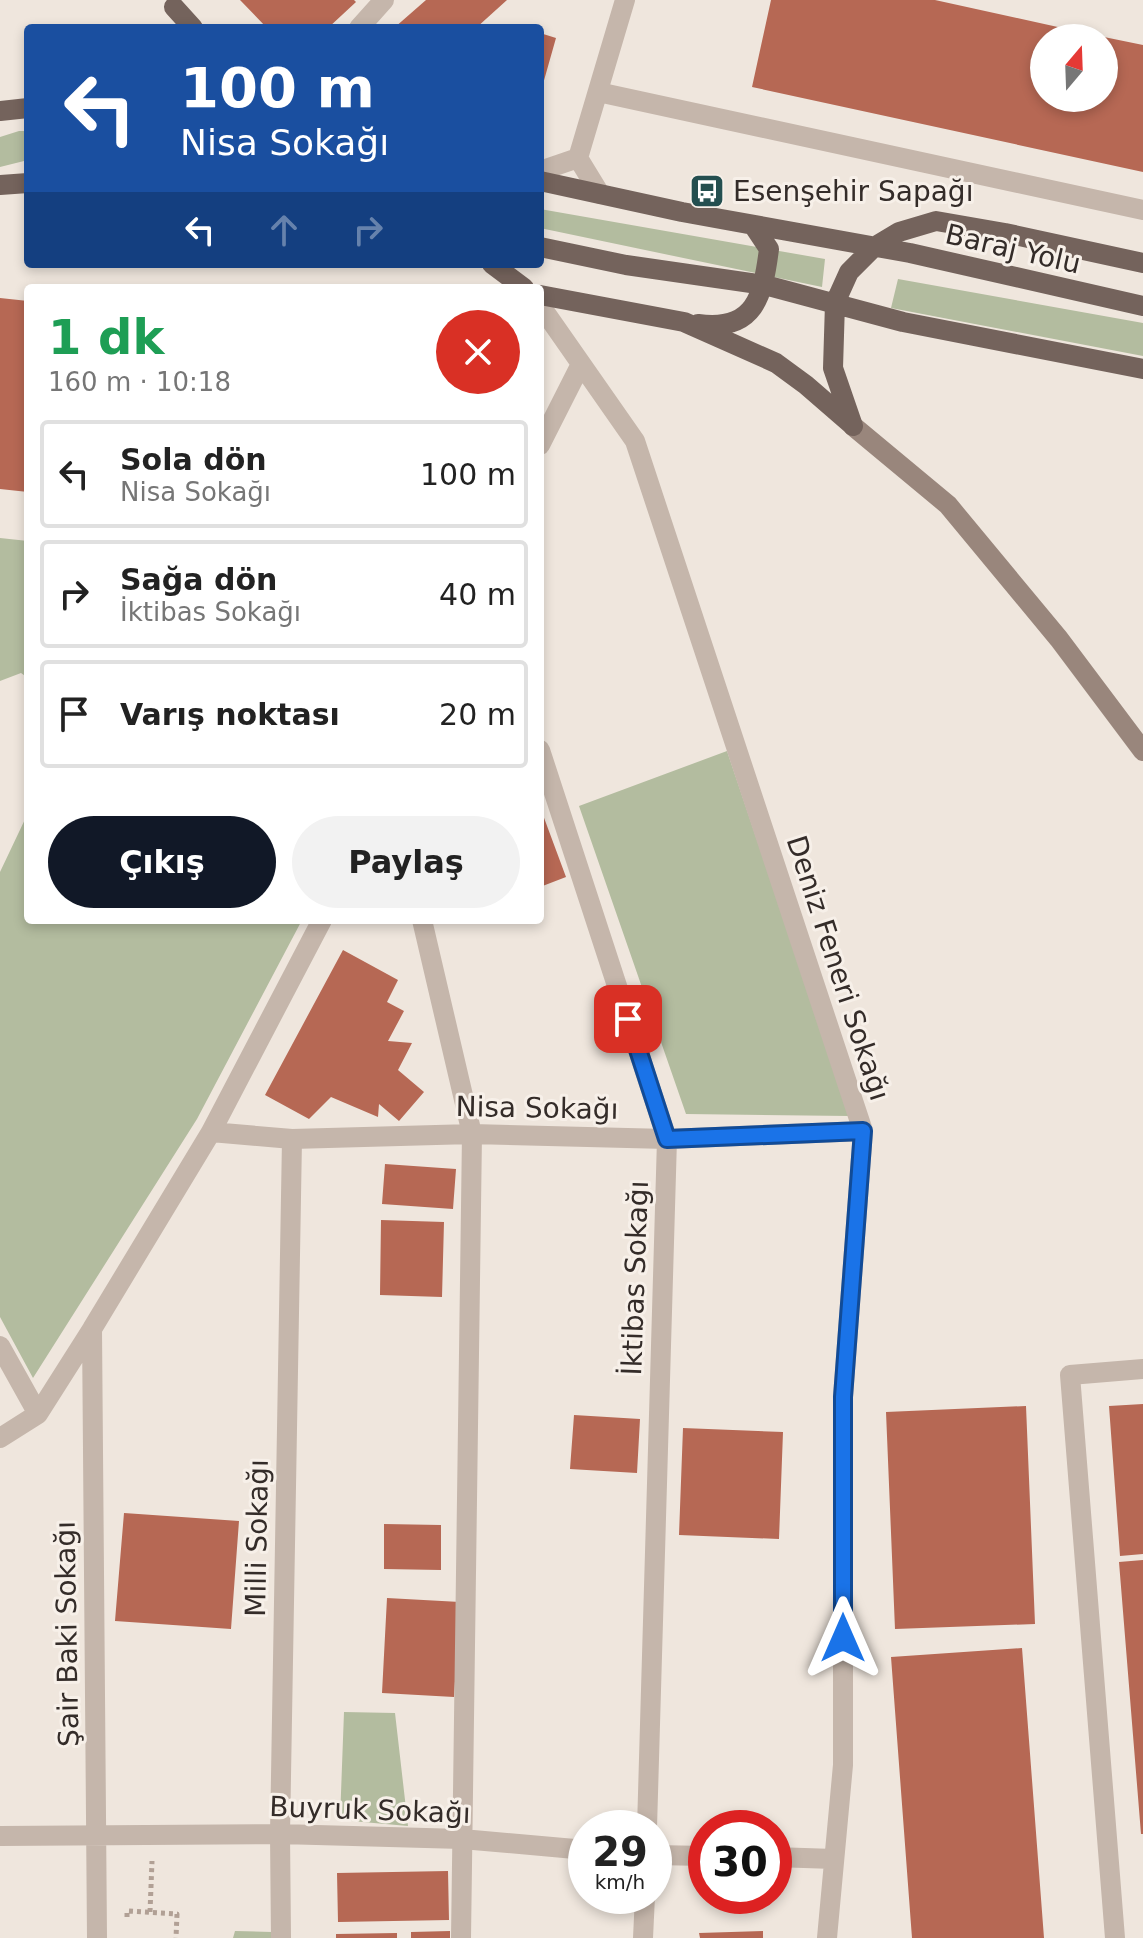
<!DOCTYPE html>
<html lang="tr">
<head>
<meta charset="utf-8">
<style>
  :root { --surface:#fff; --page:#f2f2f2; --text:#222; --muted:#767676; --line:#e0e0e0; --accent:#111827 }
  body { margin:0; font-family:"DejaVu Sans",sans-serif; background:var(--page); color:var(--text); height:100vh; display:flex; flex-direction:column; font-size:30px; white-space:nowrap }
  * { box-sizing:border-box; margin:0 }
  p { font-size:26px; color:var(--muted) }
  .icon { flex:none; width:44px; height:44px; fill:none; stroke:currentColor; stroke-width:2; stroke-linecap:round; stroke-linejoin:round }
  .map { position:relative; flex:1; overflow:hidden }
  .details { position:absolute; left:24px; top:284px; width:520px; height:640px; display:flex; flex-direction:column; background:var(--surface); border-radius:8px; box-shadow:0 4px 12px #0003 }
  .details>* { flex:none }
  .top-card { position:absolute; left:24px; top:24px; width:520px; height:244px; border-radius:8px; box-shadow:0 4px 12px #0003; background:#1a4fa0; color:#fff; overflow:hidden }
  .needle { width:52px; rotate:19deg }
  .fabs { position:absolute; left:1030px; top:24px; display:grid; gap:16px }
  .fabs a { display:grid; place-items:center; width:88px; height:88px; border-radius:50%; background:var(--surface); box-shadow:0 4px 12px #0003; font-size:40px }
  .speed { position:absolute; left:568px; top:1810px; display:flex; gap:16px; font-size:40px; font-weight:700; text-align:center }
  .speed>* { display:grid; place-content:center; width:104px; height:104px; border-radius:50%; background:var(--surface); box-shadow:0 4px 12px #0003; line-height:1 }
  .speed small { font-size:20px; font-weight:400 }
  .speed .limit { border:12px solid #d22; background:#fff; color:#111 }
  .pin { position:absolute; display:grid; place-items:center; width:68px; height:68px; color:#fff; margin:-34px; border-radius:16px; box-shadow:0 4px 12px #0006 }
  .me { position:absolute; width:88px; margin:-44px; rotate:0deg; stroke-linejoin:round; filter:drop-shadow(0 0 6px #0008) }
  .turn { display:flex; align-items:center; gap:28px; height:168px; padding:0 24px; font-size:36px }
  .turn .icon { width:104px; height:104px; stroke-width:2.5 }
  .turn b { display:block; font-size:56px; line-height:68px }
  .lanes { display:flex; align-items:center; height:76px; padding:0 24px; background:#0003; justify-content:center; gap:40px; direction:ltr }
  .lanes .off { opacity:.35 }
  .round { display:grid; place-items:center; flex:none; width:84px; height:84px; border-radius:42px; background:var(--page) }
  .overview { display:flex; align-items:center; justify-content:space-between; height:136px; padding:0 24px }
  h1 { font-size:48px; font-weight:800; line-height:60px; color:#1e9e55 }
  .button { display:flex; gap:16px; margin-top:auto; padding:16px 24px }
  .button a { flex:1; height:92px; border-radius:48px; background:var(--accent); color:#fff; font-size:32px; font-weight:800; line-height:92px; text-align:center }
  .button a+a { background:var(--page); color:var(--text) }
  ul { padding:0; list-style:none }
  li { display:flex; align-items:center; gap:24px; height:108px; margin:0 16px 12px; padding:0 8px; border:4px solid var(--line); border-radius:8px }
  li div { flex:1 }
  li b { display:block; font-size:30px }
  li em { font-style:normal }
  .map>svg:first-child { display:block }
  .green { fill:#b3bc9f }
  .building { fill:#b66854 }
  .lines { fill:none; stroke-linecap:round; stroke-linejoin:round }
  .path { stroke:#b1a095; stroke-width:5; stroke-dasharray:4 4; stroke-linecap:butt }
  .service { stroke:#c5b6ab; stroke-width:20 }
  .minor { stroke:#c5b6ab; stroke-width:20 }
  .secondary { stroke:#99867c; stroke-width:20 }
  .primary { stroke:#74635c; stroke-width:20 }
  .route-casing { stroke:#114b97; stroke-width:20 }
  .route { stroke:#1a73e8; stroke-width:14 }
  .labels { text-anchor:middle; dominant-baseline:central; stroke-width:6; stroke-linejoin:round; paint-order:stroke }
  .poi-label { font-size:28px; fill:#342c29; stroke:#f7f0e9; text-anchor:start }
  .street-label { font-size:28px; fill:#342c29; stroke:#f7f0e9 }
</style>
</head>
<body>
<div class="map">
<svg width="1143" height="1938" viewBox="0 0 1143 1938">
  <rect width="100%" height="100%" fill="#efe6dd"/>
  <path class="green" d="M19,131H28V160L0,167V137Z
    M540,209L825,259L822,287L540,228Z
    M898,279L1143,323V356L891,308Z
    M0,538L28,541V678L21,673L0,681Z
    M727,751L850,1116L686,1114L579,806Z
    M28,813V920H302L197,1119L33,1378L0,1317V872Z
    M344,1712L395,1713L408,1826L340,1820Z
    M235,1931L272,1932V1938H233Z"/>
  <path class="building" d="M240,0H354L356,2L328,28H267Z
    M426,0H507L476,28H394Z
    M771,0H935L1103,37L1044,38V98H1104V37L1143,45V172L752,87Z
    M540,33L556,38L541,91H540Z
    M0,298L28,301V492L0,489Z
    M540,807L566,877L540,887Z
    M343,950L398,980L387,1002L404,1011L388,1041L412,1043L398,1070L424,1092L399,1121L379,1104L378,1117L331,1097L309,1119L265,1095Z
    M385,1164L456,1169L453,1209L382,1204Z
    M381,1220L444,1222L442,1297L380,1295Z
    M1143,1404V1554L1120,1556L1109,1406Z
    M1026,1406L1035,1624L895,1629L886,1412Z
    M574,1415L640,1419L637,1473L570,1469Z
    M683,1428L783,1432L779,1539L679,1535Z
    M124,1513L239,1521L231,1629L115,1621Z
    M384,1524L441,1525V1570L384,1569Z
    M1143,1560V1834H1141L1119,1562Z
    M387,1598L460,1602L454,1697L382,1693Z
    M1022,1648L1044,1938H912L891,1657Z
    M448,1871L449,1920L338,1922L337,1873Z
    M450,1931V1938H411V1932Z
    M763,1931V1938H700L699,1933Z
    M397,1933V1938H336V1934Z"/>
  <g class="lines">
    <path class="path" d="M150,1912L152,1861
      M127,1917V1911L177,1914L176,1938"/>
    <path class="service" d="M598,92L1143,210
      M578,158L600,194
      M540,171L578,158L625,0"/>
    <path class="minor" d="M359,28L384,0
      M540,305L635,441L863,1131L843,1397V1765L827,1938
      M540,445L581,364
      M540,750L667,1139L647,1828
      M422,920L472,1134L461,1938
      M211,1132L292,1139L472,1134L667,1139L863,1131
      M92,1329L97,1938
      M0,1346L38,1414
      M0,1438L38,1414L92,1329L211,1132L322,920
      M0,1836L280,1834L462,1839L586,1850
      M654,1855L706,1856
      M774,1857L834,1859
      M281,1938L280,1834L292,1139
      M643,1938L645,1896
      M1115,1938L1070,1375L1143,1369"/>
    <path class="secondary" d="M853,426L948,505L1059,639L1143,751"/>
    <path class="primary" d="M174,7L193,28
      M0,111L28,108
      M540,181L682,212L910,253L1143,306
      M0,185L28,183
      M540,247L626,265L765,285L903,322L1143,369
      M492,264L524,288
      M540,295L684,322L776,363L806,385L851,424
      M698,324C755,332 763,296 769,249L753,225
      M853,426L833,368L835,303L849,272L874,247L899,232L936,221L1005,233L1143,263"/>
  </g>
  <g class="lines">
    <g class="route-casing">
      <path id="route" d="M628,1019L667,1139L863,1131L843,1397V1638"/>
    </g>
    <use href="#route" class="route"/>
  </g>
  <defs>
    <g id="bus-square" transform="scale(1.8)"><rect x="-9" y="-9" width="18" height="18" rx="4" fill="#244f50" stroke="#f7f0e9"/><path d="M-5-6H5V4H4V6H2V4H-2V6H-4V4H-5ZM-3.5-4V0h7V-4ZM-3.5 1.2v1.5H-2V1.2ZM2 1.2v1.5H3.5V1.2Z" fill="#fff"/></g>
  </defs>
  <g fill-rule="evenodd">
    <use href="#bus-square" x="707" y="191"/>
  </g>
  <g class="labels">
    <g class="poi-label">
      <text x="733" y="191">Esenşehir Sapağı</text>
    </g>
    <g class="street-label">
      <text transform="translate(1013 249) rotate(13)">Baraj Yolu</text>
      <text transform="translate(838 968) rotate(72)">Deniz Feneri Sokağı</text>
      <text transform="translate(537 1108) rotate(1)">Nisa Sokağı</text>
      <text transform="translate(635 1278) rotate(-88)">İktibas Sokağı</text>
      <text transform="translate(257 1538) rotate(-89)">Milli Sokağı</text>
      <text transform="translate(67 1634) rotate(-91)">Şair Baki Sokağı</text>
      <text transform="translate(370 1810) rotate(2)">Buyruk Sokağı</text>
    </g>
  </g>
</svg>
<div class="fabs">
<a><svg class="needle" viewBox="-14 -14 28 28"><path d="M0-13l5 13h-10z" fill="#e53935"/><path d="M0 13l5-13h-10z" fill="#767676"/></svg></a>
</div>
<div class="speed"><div>29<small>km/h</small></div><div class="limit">30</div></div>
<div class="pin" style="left:628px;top:1019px;background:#d93025"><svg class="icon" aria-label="arrive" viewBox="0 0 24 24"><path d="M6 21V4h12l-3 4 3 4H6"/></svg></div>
<svg class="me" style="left:843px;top:1638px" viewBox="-20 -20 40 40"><path d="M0-17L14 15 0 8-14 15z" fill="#1a73e8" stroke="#fff" stroke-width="4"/></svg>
<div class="top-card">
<div class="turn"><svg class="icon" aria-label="left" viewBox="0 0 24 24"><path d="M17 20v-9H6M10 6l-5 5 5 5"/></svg><div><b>100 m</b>Nisa Sokağı</div></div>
<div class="lanes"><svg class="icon" aria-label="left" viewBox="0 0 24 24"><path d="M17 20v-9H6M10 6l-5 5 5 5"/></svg><svg class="icon off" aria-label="ahead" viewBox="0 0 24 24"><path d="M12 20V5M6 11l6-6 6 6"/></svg><svg class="icon off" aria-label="right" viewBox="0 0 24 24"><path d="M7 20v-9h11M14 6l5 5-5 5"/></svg></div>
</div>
<section class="details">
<div class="overview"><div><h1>1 dk</h1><p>160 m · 10:18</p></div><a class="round" style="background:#d93025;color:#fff"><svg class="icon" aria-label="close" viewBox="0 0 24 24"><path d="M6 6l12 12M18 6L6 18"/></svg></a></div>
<ul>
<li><svg class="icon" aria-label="left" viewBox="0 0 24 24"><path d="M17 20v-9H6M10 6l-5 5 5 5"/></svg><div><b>Sola dön</b><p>Nisa Sokağı</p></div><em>100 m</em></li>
<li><svg class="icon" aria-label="right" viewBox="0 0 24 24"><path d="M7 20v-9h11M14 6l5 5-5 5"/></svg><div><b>Sağa dön</b><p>İktibas Sokağı</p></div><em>40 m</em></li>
<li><svg class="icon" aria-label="arrive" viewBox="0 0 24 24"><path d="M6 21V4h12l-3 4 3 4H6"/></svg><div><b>Varış noktası</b></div><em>20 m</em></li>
</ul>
<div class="button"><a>Çıkış</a><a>Paylaş</a></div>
</section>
</div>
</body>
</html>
